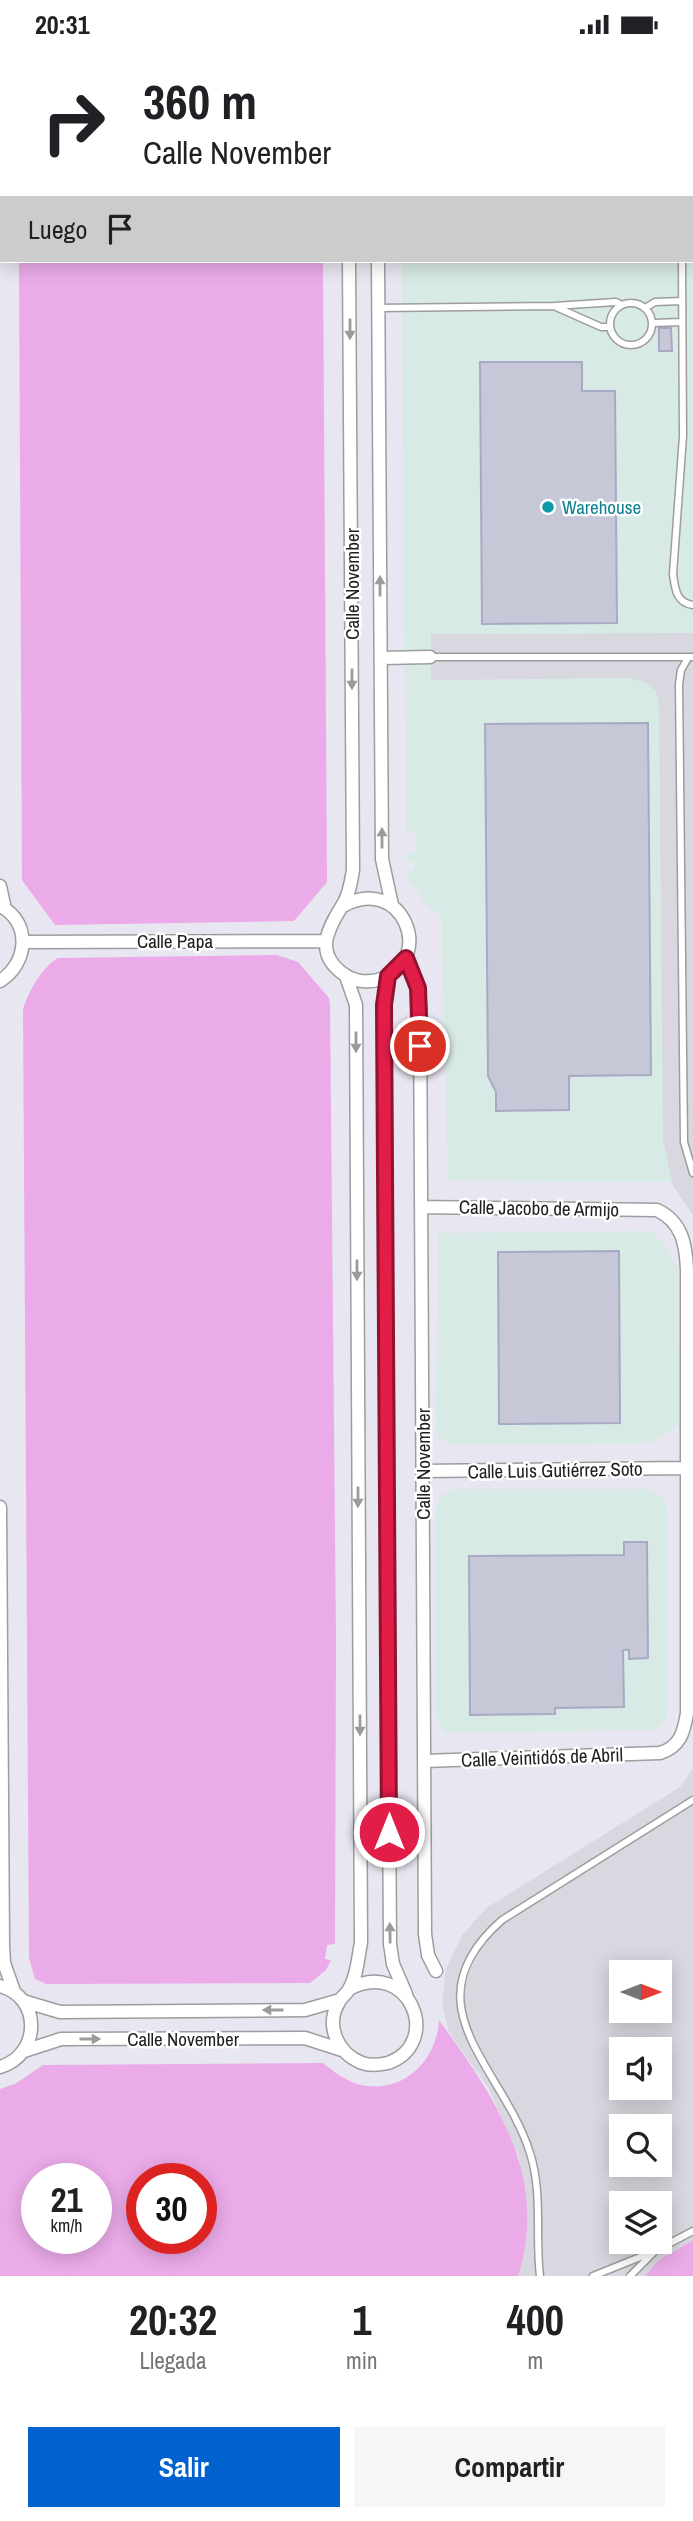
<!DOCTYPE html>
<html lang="es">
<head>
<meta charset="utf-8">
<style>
  :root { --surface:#fff; --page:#f6f6f6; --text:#202124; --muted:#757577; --accent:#0061cf }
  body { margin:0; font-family:"Archivo Narrow",sans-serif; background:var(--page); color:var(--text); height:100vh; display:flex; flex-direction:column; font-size:26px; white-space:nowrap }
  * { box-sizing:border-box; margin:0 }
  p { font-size:23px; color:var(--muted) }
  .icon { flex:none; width:38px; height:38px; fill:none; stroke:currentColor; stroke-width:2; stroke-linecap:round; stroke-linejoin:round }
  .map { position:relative; height:2227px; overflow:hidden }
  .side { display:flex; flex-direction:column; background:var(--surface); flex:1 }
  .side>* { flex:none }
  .banner { position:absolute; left:0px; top:0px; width:693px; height:214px; box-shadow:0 4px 18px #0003; background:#fff; color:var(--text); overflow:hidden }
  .needle { width:46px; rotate:90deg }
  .buttons { position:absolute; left:609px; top:1911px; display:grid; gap:14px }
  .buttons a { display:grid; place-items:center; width:63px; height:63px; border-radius:0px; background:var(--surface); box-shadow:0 4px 18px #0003; font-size:35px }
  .speed { position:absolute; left:21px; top:2114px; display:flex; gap:14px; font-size:35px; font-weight:700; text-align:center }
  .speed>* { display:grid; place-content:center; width:91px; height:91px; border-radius:50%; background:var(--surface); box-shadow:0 4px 18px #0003; line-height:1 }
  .speed small { font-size:18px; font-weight:400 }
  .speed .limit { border:10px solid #d22; background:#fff; color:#111 }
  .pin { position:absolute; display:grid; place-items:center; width:60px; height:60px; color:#fff; margin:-30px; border:4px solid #fff; border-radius:50%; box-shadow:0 2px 7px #0007 }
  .me { position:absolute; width:77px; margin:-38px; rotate:0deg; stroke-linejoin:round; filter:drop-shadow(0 0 5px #0008) }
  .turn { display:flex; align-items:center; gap:24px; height:147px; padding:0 28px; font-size:32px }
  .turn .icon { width:91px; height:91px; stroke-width:2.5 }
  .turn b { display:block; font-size:49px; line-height:60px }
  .then { display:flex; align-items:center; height:66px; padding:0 28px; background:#0003; gap:14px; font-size:26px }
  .eta { display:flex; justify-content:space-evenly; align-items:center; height:119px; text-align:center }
  .eta b { font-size:42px; font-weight:700; line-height:49px }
  .action { display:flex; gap:14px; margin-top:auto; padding:14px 28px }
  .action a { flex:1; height:80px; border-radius:0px; background:var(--accent); color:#fff; font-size:28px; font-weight:700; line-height:80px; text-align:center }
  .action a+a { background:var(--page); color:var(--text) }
  .status { display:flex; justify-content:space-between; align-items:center; height:49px; padding:0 35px; background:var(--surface); direction:ltr }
  .status svg { height:19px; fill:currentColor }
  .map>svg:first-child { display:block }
  .industrial { fill:#d8eae5 }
  .airport { fill:#d9d7df; fill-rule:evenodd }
  .grass { fill:#ebabe9; fill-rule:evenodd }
  .building { fill:#c6c7d7; stroke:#a8a9c3; stroke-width:2 }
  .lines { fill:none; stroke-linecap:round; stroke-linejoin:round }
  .service-casing { stroke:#9d9d9d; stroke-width:9 }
  .minor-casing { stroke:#9d9d9d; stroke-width:15 }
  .service { stroke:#fff; stroke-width:6 }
  .minor { stroke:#fff; stroke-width:12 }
  .oneway { fill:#9b9b9b }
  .route-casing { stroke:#92132f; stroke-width:18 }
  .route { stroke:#e11d48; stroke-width:12 }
  .culture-dot { fill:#0f9aa8; stroke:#fff; stroke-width:2.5 }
  .labels { text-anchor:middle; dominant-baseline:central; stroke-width:5; stroke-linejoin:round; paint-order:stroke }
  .culture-label { font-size:19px; fill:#0d838f; stroke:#fff; text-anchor:start }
  .street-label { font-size:19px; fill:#202020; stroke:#fff }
</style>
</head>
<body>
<div class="status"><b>20:31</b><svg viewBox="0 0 49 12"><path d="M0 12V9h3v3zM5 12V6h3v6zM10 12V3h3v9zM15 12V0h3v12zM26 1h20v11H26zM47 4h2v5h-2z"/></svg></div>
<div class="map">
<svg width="693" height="2227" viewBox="0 0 693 2227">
  <rect width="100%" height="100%" fill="#e8e6f1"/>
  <path class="industrial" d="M402,0H693V1133L448,1132L441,866L427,857L408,830L407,821H414V813L407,812L406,805L416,804V783L406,782L402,280V212H691V2Z
    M647,1182L654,1184L661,1192L677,1216L679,1369L675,1379L650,1394L451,1396L439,1389L436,1383L438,1184Z
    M453,1440H647L662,1448L667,1457V1668L657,1681L444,1684L436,1666V1461L439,1448Z"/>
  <path class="airport" d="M693,584V1166L673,1137L663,1090L659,654L656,642L645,633L629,629L431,631V585Z
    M693,1719V2227H518L527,2179L519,2109L489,2040L449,1983L442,1956L446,1920L462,1886L488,1858L680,1738ZM621,1923H660V1962H621ZM621,2000H660V2039H621ZM621,2077H660V2116H621ZM621,2154H660V2193H621Z"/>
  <path class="grass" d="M18,0H322V2H18Z
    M19,212H323L327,833L294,872L55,876L22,831Z
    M277,906L298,913L329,949L330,956L336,1590L335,1895L327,1896L325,1910L331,1911L326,1921L310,1934L46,1935L35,1930L29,1909L23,961C28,943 42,918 58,909Z
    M439,1971C494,2047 550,2127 518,2227H0V2040L15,2035L43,2016L323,2014C334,2023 347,2033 361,2036C404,2045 437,2011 439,1971ZM37,2130H96V2189H37ZM142,2130H201V2189H142Z
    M693,2191V2227H645L658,2212Z"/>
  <path class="building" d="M659,279H671L672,302H659Z
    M480,313H582V342H615L617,574L482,575Z
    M648,674L651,1026L569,1027V1061L496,1062V1043L488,1027L485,675Z
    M619,1202L620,1374L499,1375L498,1203Z
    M624,1493H647L648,1609L629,1610V1601H623L624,1658L555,1659V1665L470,1666L469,1507L624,1506Z"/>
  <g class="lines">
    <g class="service-casing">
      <path id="service" d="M664,0V2
        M691,55H693
        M691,120H693
        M691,183H693
        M682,212L683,387L673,525C675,539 676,554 693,556
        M610 275a21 21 0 1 1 42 0a21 21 0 1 1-42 0Z
        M556,258L601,278H610
        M378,259L554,257L616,253L622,256
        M645,259L655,253L682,252
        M653,274L682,273
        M430,608H693
        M688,609L681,621L679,635L684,1093L693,1124
        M540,2227C535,2186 543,2145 530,2104C504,2019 405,1956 502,1871L693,1751
        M593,2227L655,2202L693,2182
        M630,2227L653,2204"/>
    </g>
    <g class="minor-casing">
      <path id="minor" d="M348,0V2
        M376,0V2
        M378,212L382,810L392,856
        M381,609L430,608
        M0,837L5,860
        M0,857C32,873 28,915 0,932
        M343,857C402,824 437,910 381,930C370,934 355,933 345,926C314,905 327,881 342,857C349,847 351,833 353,821L349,212
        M23,893L326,892
        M406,909L418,939L420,956L425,1885L428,1906L436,1922
        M346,927L356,956L361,1894C358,1908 357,1928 349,1940C347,1945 341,1948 339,1953C325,1976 337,2004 362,2014C370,2017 379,2016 388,2014C444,1994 409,1908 349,1940
        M388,927L384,956L390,1895L393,1915L406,1945
        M421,1158L657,1161C682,1173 686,1195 687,1221V1664C684,1683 680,1698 660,1704L424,1712
        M423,1422L686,1419
        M0,1458L3,1896L4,1914L14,1942
        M0,1937C42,1948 41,2006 0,2018
        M23,1952L60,1963L305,1961L340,1951
        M24,2002L61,1990L305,1989L342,2001"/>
    </g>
    <use href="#service" class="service"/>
    <use href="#minor" class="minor"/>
  </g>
  <defs><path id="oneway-solid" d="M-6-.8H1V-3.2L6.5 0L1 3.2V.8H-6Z" transform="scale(1.75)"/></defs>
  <g class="oneway">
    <use href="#oneway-solid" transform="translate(350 280) rotate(90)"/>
    <use href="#oneway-solid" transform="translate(380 537) rotate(-90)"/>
    <use href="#oneway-solid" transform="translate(352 630) rotate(90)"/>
    <use href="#oneway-solid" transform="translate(382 789) rotate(-90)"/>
    <use href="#oneway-solid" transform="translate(356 993) rotate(90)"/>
    <use href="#oneway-solid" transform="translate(357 1221) rotate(90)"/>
    <use href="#oneway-solid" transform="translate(358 1448) rotate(90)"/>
    <use href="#oneway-solid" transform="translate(360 1676) rotate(90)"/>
    <use href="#oneway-solid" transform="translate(390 1884) rotate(-91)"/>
    <use href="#oneway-solid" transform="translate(273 1961) rotate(180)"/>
    <use href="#oneway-solid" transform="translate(90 1990)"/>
  </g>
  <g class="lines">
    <g class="route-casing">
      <path id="route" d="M389,1783L384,956L388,927L406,909L418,939L420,997"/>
    </g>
    <use href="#route" class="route"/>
  </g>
  <circle class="culture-dot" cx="548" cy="458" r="7"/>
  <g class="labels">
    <g class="culture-label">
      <text x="562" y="458">Warehouse</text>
    </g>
    <g class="street-label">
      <text transform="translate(352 535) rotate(-90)">Calle November</text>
      <text x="175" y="892">Calle Papa</text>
      <text transform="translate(539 1159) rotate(1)">Calle Jacobo de Armijo</text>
      <text transform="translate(423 1415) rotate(-90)">Calle November</text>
      <text transform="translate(555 1421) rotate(-1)">Calle Luis Gutiérrez Soto</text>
      <text transform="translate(542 1708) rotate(-2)">Calle Veintidós de Abril</text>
      <text x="183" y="1990">Calle November</text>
    </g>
  </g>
</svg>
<div class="buttons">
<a><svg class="needle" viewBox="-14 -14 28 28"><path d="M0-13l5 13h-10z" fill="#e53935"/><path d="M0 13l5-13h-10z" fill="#757577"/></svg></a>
<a><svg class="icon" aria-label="sound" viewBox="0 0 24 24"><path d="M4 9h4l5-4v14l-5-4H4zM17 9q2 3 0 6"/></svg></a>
<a><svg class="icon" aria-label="search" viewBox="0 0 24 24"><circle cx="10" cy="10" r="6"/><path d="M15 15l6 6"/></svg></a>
<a><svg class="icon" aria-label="layers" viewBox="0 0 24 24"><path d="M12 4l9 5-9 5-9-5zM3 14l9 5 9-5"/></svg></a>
</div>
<div class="speed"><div>21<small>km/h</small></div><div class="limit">30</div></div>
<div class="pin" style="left:420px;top:997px;background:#d93025"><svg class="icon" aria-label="arrive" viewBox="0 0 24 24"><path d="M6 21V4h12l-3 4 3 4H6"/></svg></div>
<svg class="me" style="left:389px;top:1783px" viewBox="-20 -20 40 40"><circle r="17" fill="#e11d48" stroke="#fff" stroke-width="3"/><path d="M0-11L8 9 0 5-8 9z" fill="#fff"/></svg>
<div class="banner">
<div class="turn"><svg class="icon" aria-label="right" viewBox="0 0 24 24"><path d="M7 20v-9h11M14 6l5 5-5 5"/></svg><div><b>360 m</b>Calle November</div></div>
<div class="then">Luego<svg class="icon" aria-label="arrive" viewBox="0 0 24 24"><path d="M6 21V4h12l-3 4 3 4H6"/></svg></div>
</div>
</div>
<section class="side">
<div class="eta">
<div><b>20:32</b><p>Llegada</p></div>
<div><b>1</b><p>min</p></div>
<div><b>400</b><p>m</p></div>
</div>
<div class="action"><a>Salir</a><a>Compartir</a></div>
</section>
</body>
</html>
